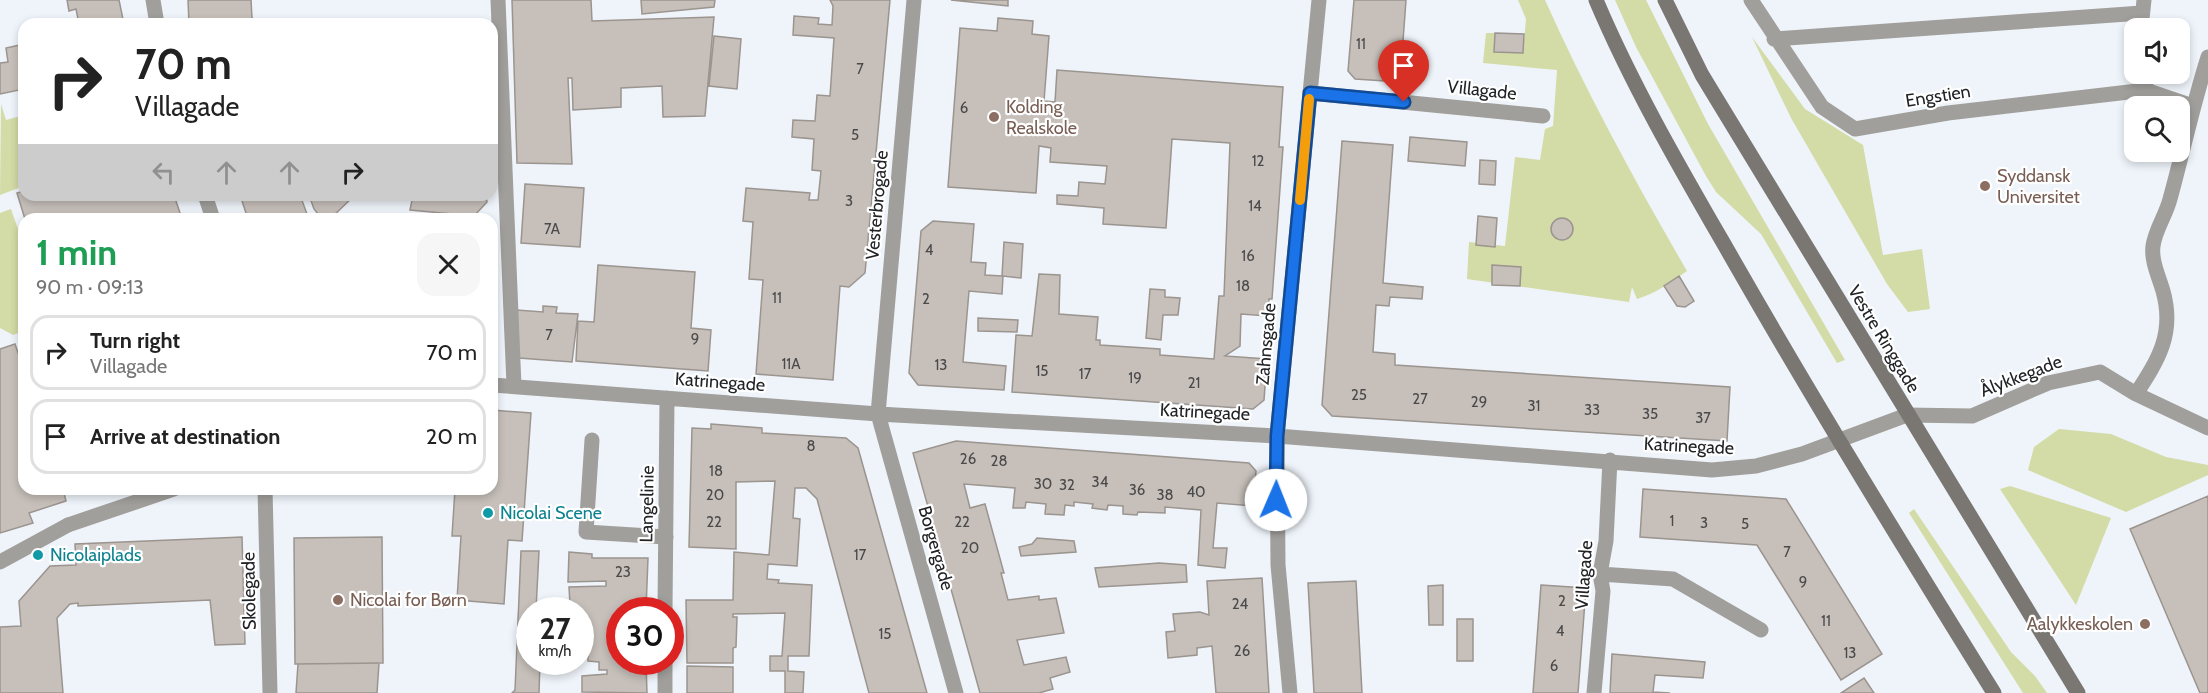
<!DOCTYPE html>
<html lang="en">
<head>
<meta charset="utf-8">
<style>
  :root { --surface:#fff; --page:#f6f6f6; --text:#222; --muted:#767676; --line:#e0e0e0 }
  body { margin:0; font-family:Cabin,sans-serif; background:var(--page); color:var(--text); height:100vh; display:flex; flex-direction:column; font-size:22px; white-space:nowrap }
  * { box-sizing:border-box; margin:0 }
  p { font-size:20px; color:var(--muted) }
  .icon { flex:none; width:33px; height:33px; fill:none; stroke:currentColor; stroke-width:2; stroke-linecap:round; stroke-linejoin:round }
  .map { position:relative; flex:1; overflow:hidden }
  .details { position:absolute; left:18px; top:213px; width:480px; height:282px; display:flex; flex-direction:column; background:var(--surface); border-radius:18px; box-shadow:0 3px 9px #0003 }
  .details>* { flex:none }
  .top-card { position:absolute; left:18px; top:18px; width:480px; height:183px; border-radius:18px; box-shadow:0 3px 9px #0003; background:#fff; color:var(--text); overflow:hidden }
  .buttons { position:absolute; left:2124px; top:18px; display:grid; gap:12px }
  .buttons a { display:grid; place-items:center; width:66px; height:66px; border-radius:12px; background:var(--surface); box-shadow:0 3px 9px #0003; font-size:30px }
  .speed { position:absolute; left:516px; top:597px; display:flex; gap:12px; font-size:30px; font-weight:700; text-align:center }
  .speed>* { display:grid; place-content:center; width:78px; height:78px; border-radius:50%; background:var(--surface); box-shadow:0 3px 9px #0003; line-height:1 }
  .speed small { font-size:15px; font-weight:400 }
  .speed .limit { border:9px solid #d22; background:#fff; color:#111 }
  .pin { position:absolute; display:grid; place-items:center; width:51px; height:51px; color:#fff; margin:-62px -26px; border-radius:50% 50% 50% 0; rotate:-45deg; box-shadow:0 0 6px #0007 }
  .pin .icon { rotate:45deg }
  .me { position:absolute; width:66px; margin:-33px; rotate:1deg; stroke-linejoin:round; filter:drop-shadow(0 0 4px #0008) }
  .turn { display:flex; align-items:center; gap:21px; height:126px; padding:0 18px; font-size:27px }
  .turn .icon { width:78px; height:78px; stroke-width:2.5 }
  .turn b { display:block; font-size:42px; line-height:51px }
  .lanes { display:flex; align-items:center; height:57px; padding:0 18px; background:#0003; justify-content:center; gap:30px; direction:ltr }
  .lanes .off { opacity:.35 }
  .round { display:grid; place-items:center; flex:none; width:63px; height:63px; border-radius:18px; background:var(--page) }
  .summary { display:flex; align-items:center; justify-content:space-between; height:102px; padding:0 18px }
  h1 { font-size:36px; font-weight:700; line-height:45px; color:#1e9e55 }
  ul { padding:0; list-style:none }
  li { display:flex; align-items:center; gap:18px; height:75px; margin:0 12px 9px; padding:0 6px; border:3px solid var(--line); border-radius:18px }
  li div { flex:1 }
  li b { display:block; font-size:22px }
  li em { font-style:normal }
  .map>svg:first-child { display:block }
  .green { fill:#d3dba6 }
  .building { fill:#c6bfba; stroke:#9b948f; stroke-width:1.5 }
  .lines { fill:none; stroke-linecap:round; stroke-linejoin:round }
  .lane { stroke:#a19f9c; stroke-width:15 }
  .street { stroke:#a19f9c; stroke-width:15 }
  .secondary { stroke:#7a7773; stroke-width:15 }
  .route-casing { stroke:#114b97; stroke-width:15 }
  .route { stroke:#1a73e8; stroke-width:10 }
  .slow { stroke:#f59e0b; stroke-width:10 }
  .education-dot { fill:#8d6e63; stroke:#fff; stroke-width:2 }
  .culture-dot { fill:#0f9aa8; stroke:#fff; stroke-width:2 }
  .labels { text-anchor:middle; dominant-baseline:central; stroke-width:4.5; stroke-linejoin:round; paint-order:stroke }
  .number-label { font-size:15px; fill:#4a4a4b }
  .street-label { font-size:18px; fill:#212326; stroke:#fff }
  .education-label { font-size:18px; fill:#785e54; stroke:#fff; text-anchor:start }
  .culture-label { font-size:18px; fill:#0d838f; stroke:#fff; text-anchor:start }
</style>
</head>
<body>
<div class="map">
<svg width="2208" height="693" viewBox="0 0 2208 693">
  <rect width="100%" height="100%" fill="#eef4fa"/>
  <path class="green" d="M1518,0H1545C1587,94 1636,183 1687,271C1669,283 1657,293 1637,299L1632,287L1629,302L1467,279L1469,242L1505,246L1515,157L1540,160L1545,129L1553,126L1557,70L1483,63L1486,33H1495V52L1523,53L1526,19Z
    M1615,0H1646L1708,124L1845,360L1837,363L1761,234L1716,192L1706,176L1636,47Z
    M1752,37L1805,109L1863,145L1883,255L1922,249L1930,309L1908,312L1887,284L1791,118Z
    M1,104L6,120L24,115V186L0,195Z
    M11,209L18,229H24V331L13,335L0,328V213Z
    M2059,429L2111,434L2166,457L2208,465V475L2126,512L2028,470L2034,447Z
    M2010,486L2111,518L2076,605L2000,489Z
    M1914,509L2011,652L2035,676L2047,693H2023L1909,513Z"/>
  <path class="building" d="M67,0H119L124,24H79L76,9L69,11Z
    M188,0H251L252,18L254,19L255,24H189Z
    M512,0H591L592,21L714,17L705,116L663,117L662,86L621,88V107L573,110L572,78H568L572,164L517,163Z
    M641,0H715L714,7L642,14Z
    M830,0H890L865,273L849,287L840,286L833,380L756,374L763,280L749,279L753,222L743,221L746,188L810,193L809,200H818L821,171L812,170L814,139L792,137L793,120L815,121L817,95L830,96L834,38L793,35L794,16L819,18L818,24L832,25L833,6Z
    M951,0H1008V6Z
    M1354,0H1406L1400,82L1355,79L1348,71Z
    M998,18L1033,21L1032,34L1049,36L1044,101L1055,102L1057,70L1283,87L1279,147H1283L1272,299H1269L1268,316L1241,314L1240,346L1225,356L1267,359L1264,400L1253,409L1012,392L1016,335L1032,336L1039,274L1060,275L1059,314L1098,317L1096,340H1100V345L1160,349V355L1214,359L1219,296H1224L1230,143L1172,139L1166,228L1103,224L1104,208L1057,204V195L1078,196L1079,182L1105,184L1107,166L1050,162L1051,148L1039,146L1036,193L948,187L960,28L997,31Z
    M1495,33L1524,34L1523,53L1494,52Z
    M714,36L741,39L737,89L709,86Z
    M24,44V89L0,94V63L8,62L6,48Z
    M1410,137L1467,142L1465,166L1408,161Z
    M1342,141L1393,145L1383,283L1423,287L1422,299L1390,297L1389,306L1376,305L1373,352L1395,354V365L1730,387L1727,441L1332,416L1322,405Z
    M1480,160L1496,161L1495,185L1479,184Z
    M525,184L584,188L580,247L521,243Z
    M24,191V195H174L182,219H123V217L47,219L46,214L25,219L17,193Z
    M240,195H300L307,214L302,216L303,219H248Z
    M309,195H355L330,219H322L314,209Z
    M413,195H486L487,202L474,216L410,210Z
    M1478,216L1497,218L1495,247L1476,245Z
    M1551 229a11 11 0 1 1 22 0a11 11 0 1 1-22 0Z
    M933,221L974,224L971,262L986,263L985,275L1002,276L1004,242L1023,244L1021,278L1003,276L1002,294L969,291L963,362L1006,366L1004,390L918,385L909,373L921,231Z
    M492,232H493L497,293L492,292Z
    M598,265L695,272L691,328L711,330L708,371L576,361L578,321L594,322Z
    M1492,265L1521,267L1520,286L1492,285Z
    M1679,276L1694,301L1685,307L1677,306L1664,286Z
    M1150,289L1165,290V297L1180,298L1178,315H1163L1161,340L1146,338Z
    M543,306L557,307L556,313L578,314L572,362L519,358L517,310L543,312Z
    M492,318H497L495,349L492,351Z
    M978,318L1018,320L1017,332L978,331Z
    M15,344L24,370V489H63L66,501L29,513L33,523L0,533V349Z
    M492,410L531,413L522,541L508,540L504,604L457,600L461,536H452L455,489H492Z
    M711,424L762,428V433L846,438L858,448L927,693H869L817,499L806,488H795L793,518L800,519L797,566L768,564L767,579L779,580L778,583L812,585L809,656H788V671L804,672L803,693H785V671H770V656H782L785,613L733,614V617H737L736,647L733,648V663H687L686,600H733L734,552L769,555L775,481L736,482V549L689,547L692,428L711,429Z
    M956,441L1249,463L1256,471L1253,506L1217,503L1213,548H1227L1225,568L1198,565L1201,510L1165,507V513L1138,512L1137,515L1123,514V506L1108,505L1107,510L1092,508L1093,504L1074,502V506L1065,505L1064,515L1045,514L1046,504L1026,502L1025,508H1013L1015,488L964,484L970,508L985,504L1004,573H1001L1008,600L1039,596V600L1056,598L1064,633L1017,640L1024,665L1066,657L1070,672L1050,678L1053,689L1039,693H980L913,453Z
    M1643,489L1786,499L1882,654L1841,680L1757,545L1640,537Z
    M2208,496V693H2200L2130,529Z
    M242,537L245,644L215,645L210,600L78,606V603L70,604L57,618L63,693H0V627L21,626L19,601L50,566L76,565L75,544Z
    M382,537L383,663L295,664L294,538Z
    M1037,538L1074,541L1076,552L1021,556L1019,547L1032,544Z
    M521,551H539L536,610H530L527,645H530V662H540L539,693H512L515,690Z
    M569,552L592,554V558H648L646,610H620V662H646L647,693L582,692V676L607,674V670H599V662L588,661V618H580V610H576V605H570L569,587L606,586V581L568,582Z
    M1159,563L1186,565L1187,582L1099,587L1095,568Z
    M1262,578L1269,693H1216L1212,646L1197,648V655L1168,658L1166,632L1175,631L1173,614L1200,612L1209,615L1207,581Z
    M1356,581L1362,693H1314L1308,583Z
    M1443,585V625H1429L1428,586Z
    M1541,585L1586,588L1578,693H1533Z
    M1457,619H1473V661H1457Z
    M1612,654L1705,662L1703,678L1655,675L1653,692L1670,693H1610Z
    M379,663L377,693H296L298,664Z
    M687,666L733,667V693H687Z
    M1864,678L1874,693H1841Z"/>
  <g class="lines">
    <path class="lane" d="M1751,0L1822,107L1855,129L1948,113L2146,90L2193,106
      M2141,28L2144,0
      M1774,39L2142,13
      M2145,74L2146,90
      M592,440L586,532L666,537
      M68,525L174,489"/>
    <path class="street" d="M153,0L157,24
      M498,0L514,386
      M914,0L878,414L956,693
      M1310,93L1543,116
      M205,195L213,219
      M492,385L878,414L1277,436L1712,470L1756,466L1802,454L1907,415L1972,416L2048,383L2100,372L2136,394L2208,428
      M2136,394C2158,360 2175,334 2163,291C2159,277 2151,261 2153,246C2155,230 2166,215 2170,199C2183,152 2193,104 2208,57
      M265,489L270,693
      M0,562L68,525
      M1600,574L1673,579L1761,630
      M665,610L667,398
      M665,693V662
      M1290,693L1278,565L1277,436L1319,0
      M1594,693L1603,591L1600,574L1606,541L1610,460"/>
    <path class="secondary" d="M1596,0C1635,92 1686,178 1736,265C1819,410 1906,551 1994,693
      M1665,0L1702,75L2078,693"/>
  </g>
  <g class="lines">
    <g class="route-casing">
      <path id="route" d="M1276,500L1277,436L1310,93L1404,102"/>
    </g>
    <use href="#route" class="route"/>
    <path class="slow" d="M1300,200L1309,99"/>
  </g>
  <g class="education-dot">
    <circle cx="994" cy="117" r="6"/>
    <circle cx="1985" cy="186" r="6"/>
    <circle cx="338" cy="600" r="6"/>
    <circle cx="2145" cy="624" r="6"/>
  </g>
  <g class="culture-dot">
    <circle cx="488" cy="513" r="6"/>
    <circle cx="38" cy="555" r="6"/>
  </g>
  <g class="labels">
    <g class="number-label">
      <text x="1361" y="44">11</text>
      <text x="860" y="69">7</text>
      <text x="964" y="108">6</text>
      <text x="855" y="135">5</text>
      <text x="1258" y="161">12</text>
      <text x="849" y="201">3</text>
      <text x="1255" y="206">14</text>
      <text x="552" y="229">7A</text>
      <text x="929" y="250">4</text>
      <text x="1248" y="256">16</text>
      <text x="1243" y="286">18</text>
      <text x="777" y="298">11</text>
      <text x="926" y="299">2</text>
      <text x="549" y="335">7</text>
      <text x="695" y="339">9</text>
      <text x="791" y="364">11A</text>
      <text x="941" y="365">13</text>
      <text x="1042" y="371">15</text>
      <text x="1085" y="374">17</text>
      <text x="1135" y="378">19</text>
      <text x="1194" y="383">21</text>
      <text x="1359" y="395">25</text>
      <text x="1420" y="399">27</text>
      <text x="1479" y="402">29</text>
      <text x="1534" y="406">31</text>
      <text x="1592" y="410">33</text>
      <text x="1650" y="414">35</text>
      <text x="1703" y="418">37</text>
      <text x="811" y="446">8</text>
      <text x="968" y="459">26</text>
      <text x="999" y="461">28</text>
      <text x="716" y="471">18</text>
      <text x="1100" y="482">34</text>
      <text x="1043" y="484">30</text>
      <text x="1067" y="485">32</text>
      <text x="1137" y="490">36</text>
      <text x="1196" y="492">40</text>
      <text x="715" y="495">20</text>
      <text x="1165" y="495">38</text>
      <text x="1672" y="521">1</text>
      <text x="714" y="522">22</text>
      <text x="962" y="522">22</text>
      <text x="1704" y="523">3</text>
      <text x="1745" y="524">5</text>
      <text x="970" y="548">20</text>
      <text x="1787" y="552">7</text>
      <text x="860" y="555">17</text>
      <text x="623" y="572">23</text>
      <text x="1803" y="582">9</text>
      <text x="1562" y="601">2</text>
      <text x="1240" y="604">24</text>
      <text x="1826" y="621">11</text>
      <text x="1560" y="631">4</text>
      <text x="885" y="634">15</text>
      <text x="1242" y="651">26</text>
      <text x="1850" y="653">13</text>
      <text x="1554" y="666">6</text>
    </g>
    <g class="street-label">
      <text transform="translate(1482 90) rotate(6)">Villagade</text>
      <text transform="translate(1938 96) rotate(-9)">Engstien</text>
      <text transform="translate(877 205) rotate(-85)">Vesterbrogade</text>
      <text transform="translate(1884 339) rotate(59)">Vestre Ringgade</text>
      <text transform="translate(1266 344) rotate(-85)">Zahnsgade</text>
      <text transform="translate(2021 376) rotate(-21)">Ålykkegade</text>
      <text transform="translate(720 382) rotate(4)">Katrinegade</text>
      <text transform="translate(1205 412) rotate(3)">Katrinegade</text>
      <text transform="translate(1689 446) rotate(3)">Katrinegade</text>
      <text transform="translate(647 504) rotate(-89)">Langelinie</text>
      <text transform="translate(936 548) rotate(74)">Borgergade</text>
      <text transform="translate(1584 575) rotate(-86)">Villagade</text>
      <text transform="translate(249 591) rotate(-91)">Skolegade</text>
    </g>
    <g class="education-label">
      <text x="1006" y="107">Kolding<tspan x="1006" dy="21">Realskole</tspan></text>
      <text x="1997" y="176">Syddansk<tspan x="1997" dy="21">Universitet</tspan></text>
      <text x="350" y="600">Nicolai for Børn</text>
      <text x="2133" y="624" text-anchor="end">Aalykkeskolen</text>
    </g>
    <g class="culture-label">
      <text x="500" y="513">Nicolai Scene</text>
      <text x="50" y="555">Nicolaiplads</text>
    </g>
  </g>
</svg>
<div class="buttons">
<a><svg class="icon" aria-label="sound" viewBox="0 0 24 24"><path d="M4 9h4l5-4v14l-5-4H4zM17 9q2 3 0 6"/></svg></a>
<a><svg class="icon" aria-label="search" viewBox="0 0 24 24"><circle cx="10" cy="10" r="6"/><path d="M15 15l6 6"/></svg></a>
</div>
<div class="speed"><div>27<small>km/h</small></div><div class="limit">30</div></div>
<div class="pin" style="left:1404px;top:102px;background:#d93025"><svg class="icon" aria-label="arrive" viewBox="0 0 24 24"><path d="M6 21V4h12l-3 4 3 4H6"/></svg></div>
<svg class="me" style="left:1276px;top:500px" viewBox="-20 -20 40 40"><circle r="19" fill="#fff"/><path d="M0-13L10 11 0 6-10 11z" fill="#1a73e8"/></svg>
<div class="top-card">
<div class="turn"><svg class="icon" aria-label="right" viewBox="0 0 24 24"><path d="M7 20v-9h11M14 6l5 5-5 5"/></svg><div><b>70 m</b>Villagade</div></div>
<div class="lanes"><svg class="icon off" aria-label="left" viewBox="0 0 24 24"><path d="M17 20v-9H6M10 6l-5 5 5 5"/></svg><svg class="icon off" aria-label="ahead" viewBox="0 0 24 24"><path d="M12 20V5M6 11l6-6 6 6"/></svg><svg class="icon off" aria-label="ahead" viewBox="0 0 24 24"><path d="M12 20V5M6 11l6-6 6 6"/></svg><svg class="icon" aria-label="right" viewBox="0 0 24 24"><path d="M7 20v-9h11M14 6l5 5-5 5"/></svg></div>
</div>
<section class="details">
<div class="summary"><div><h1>1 min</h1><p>90 m · 09:13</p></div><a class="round"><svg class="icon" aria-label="close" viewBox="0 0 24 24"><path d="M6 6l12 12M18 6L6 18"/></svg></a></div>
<ul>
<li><svg class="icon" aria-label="right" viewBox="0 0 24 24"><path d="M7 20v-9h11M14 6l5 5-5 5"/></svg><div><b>Turn right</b><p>Villagade</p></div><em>70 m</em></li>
<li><svg class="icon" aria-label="arrive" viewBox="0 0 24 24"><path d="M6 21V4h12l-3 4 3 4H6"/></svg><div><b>Arrive at destination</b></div><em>20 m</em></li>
</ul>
</section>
</div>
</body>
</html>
